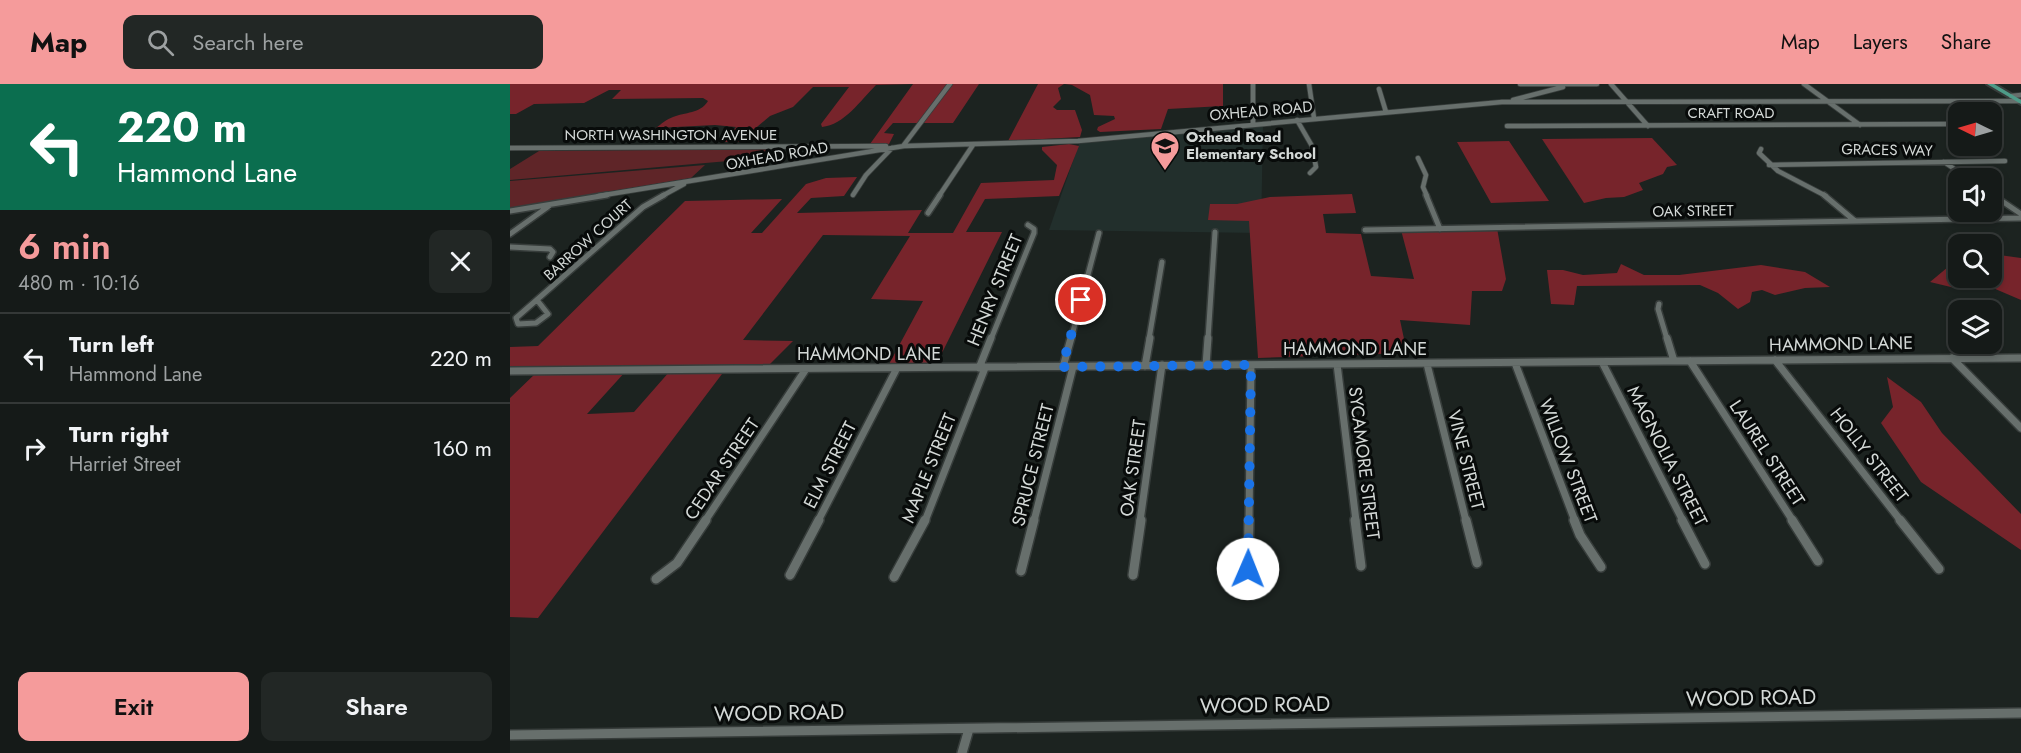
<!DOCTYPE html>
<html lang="en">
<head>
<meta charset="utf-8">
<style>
  :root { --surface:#151a18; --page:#222725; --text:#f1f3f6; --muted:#9da1a2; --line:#343837; --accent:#f59b9b }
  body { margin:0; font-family:Jost,sans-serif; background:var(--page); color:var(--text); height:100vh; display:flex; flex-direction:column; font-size:22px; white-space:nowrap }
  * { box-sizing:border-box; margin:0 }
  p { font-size:20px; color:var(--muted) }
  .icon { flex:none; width:33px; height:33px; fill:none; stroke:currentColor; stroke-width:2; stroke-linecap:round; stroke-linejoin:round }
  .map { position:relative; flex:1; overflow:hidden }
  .drawer { display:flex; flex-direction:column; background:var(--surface); width:510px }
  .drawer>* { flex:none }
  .banner { background:#0b6e4f; color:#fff; overflow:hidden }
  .needle { width:39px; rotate:275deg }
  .fabs { position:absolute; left:1438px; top:18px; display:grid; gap:12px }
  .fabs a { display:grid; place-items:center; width:54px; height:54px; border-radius:12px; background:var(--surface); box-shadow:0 3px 9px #0003,0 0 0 2px var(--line); font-size:30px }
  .pin { position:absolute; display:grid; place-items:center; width:51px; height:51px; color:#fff; margin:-26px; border:3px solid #fff; border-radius:50%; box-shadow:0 2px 6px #0007 }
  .me { position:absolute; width:66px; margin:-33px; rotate:1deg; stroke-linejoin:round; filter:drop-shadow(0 0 4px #0008) }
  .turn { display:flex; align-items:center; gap:21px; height:126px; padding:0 18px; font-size:27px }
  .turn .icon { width:78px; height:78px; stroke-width:2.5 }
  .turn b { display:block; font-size:42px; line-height:51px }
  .round { display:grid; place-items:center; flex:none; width:63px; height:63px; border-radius:12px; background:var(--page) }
  .summary { display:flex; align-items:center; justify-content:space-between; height:102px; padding:0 18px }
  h1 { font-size:36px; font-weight:600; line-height:45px; color:var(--accent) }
  .primary-button { display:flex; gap:12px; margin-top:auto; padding:12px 18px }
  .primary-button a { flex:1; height:69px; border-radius:12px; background:var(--accent); color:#111; font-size:24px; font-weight:600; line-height:69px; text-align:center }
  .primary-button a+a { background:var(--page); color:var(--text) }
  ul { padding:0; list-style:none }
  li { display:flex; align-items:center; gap:18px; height:90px; padding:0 18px; border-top:2px solid var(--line) }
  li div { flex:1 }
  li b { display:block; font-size:22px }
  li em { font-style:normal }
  header { display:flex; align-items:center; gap:36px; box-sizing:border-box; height:84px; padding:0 30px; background:var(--accent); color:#111 }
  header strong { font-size:28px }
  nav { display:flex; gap:33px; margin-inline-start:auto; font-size:21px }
  .search { width:420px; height:54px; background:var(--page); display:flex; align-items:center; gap:15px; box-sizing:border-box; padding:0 21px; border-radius:12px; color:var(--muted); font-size:22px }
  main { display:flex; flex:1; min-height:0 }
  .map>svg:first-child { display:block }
  .built { fill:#222f2c }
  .green { fill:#5f2528 }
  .forest { fill:#77242b; fill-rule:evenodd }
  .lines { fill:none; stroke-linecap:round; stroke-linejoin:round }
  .minor-far3-casing { stroke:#373d3b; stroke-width:6 }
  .minor-far2-casing { stroke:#373d3b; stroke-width:8 }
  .minor-far1-casing { stroke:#373d3b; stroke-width:10 }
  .minor-casing { stroke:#373d3b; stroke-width:12 }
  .primary-casing { stroke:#373d3b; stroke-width:4 }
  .minor-far3 { stroke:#676f6c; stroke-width:4.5 }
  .minor-far2 { stroke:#676f6c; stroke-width:5 }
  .minor-far1 { stroke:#676f6c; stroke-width:7 }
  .minor { stroke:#676f6c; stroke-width:9 }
  .primary { fill:#4e9b88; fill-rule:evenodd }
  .route { stroke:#1a73e8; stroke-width:10; stroke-dasharray:0 18 }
  .labels { text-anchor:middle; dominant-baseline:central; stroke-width:6; stroke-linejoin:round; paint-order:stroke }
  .far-street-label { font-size:15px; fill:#d4d9d7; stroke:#080b0a }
  .far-poi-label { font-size:15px; font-weight:bold; fill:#d4d9d7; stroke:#080b0a; text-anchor:start }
  .street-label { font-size:18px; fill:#d4d9d7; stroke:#080b0a }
  .near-street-label { font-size:21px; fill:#d4d9d7; stroke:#080b0a }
</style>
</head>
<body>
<header>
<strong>Map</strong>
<div class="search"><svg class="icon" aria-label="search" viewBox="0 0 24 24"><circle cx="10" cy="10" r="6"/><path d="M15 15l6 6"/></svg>Search here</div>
<nav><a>Map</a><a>Layers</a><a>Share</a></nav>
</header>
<main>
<section class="drawer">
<div class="banner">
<div class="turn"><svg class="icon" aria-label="left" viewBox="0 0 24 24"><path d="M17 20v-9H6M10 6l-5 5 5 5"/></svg><div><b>220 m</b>Hammond Lane</div></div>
</div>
<div class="summary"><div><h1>6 min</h1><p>480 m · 10:16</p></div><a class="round"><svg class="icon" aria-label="close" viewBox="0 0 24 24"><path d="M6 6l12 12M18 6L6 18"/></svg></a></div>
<ul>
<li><svg class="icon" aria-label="left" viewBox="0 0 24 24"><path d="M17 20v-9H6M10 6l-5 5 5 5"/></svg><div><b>Turn left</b><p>Hammond Lane</p></div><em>220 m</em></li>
<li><svg class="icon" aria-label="right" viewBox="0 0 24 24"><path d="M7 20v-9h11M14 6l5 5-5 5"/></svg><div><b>Turn right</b><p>Harriet Street</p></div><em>160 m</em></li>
</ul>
<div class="primary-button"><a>Exit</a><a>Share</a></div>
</section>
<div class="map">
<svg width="1511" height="669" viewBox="0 0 1511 669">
  <rect width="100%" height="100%" fill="#1c2320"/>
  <path class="built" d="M753,39L751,149L539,146L570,57Z"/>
  <path class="green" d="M261,65L253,74L0,96V85L29,67Z
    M195,81L181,94L0,124V97Z"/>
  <path class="forest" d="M0,0H469L443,39H383L374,49L384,50L379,60H360L403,0L366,1C351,16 334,41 312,43L311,40L339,3H303L283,23L260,32L229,58H214L226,43L205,41L146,44C151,40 157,35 163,33C175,28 190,30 198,17L193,14L102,15L111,6H99L74,19L24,20L6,30H0Z
    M528,0H554L548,4L551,15L543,23L547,26H565L572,46L570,53L498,57Z
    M555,0H713V22L658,25L651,45L590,48L587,46L588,43L605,35L604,32L584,31L580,11L562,1Z
    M1142,54L1167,81L1157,83L1153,90L1129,99L1133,106L1114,113L1096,114L1074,119L1032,55Z
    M999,57L1039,117L981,119L947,58Z
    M559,60L569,62L549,112L475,115L456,148H492L426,281L378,282L413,217L361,215L400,152L313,151L233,256L283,257L255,285L215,286L28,534L0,533V314L27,288L0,287V263L28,262L175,117L272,115L241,149H252L296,100L316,94L347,93L334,112L301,114L287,129L412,126L398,149H443L471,99L544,96L547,81L532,66V63ZM116,287H160L124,328L77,330Z
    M842,110L846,129L813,130L816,149L851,150L861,192L904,195L891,146L987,144L996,195L992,207H962L960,241L890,236L897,269L748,274L739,137L698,136L700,120H727L760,113Z
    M1482,170L1511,174V216L1483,204H1445L1420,198L1438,183L1449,178V194H1482Z
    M1111,180L1134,191H1169L1251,181L1295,188L1320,203L1295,204L1265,211L1252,206L1242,208L1240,218L1228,225L1208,209L1190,201L1067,202L1064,221L1041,220L1037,186H1053L1073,191L1107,189Z
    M1377,293L1411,318L1432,349L1511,430V466L1411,398L1371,339L1383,323Z"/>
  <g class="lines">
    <g class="minor-far3-casing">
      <path id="minor-far3" d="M743,0V40
        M799,0L804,34
        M1010,0H1087
        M1101,0L1138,42
        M1294,0L1350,41
        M869,5L876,28
        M1501,12L1511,11
        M1003,16L1053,3
        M787,36L802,62L806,83L800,89
        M997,42L1445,40
        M393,62L440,0
        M0,64L376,62
        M1251,65L1249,69L1268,87L1316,112
        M908,74L916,91L913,103L917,112
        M1434,78L1458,94
        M1259,81L1495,77
        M1482,110L1486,112
        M343,111L356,91L382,64
        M88,112L394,62L568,57L992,18L1509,17
        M152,112L174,100
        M429,112L463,61"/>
    </g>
    <g class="minor-far2-casing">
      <path id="minor-far2" d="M916,111L930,145
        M1314,111L1345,137
        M1483,111L1511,130
        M0,127L97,111
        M418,129L430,111
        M855,146L1511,134
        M0,150L39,122
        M0,163L40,165L43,168L40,173
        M27,216L38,230L26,239L8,240L6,234L133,123L154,111
        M1149,220L1148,225L1157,255
        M481,255L524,149V145L518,141
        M561,255L589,149
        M639,255L652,178
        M698,255L705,148"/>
    </g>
    <g class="minor-far1-casing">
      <path id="minor-far1" d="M1157,254L1164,277
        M1442,274L1511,344
        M1265,276L1391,437
        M1180,277L1283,437
        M1092,278L1173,437
        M1005,279L1065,437
        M827,280L846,437
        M917,280L956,437
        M696,281L698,254
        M635,282L640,254
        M553,283L561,254
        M469,284L481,254
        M0,287L1511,274
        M195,437L296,285
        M308,437L387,284
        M415,437L475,284
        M524,437L563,283
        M630,437L652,281
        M739,437L741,281"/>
    </g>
    <g class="minor-casing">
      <path id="minor" d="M845,436L851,482
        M956,436L967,479
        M1064,436L1070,451L1091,483
        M1172,436L1195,480
        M1282,436L1308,477
        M1390,436L1429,485
        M738,485L739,436
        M511,487L524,436
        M280,491L309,436
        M623,491L631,436
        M384,493L415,436
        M146,495L167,479L196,436
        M0,651L1511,629
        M452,669L459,645"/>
    </g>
    <g class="primary-casing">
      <path id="primary" d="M1477,0H1484L1511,16V20Z"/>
    </g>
    <use href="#minor-far3" class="minor-far3"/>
    <use href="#minor-far2" class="minor-far2"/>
    <use href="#minor-far1" class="minor-far1"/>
    <use href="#minor" class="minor"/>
    <use href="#primary" class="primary"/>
  </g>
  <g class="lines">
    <path class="route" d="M571,216L552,283L741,281L738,485"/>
  </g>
  <defs>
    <g id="school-pin" transform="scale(1.5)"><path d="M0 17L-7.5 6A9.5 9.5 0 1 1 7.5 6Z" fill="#f59b9b" stroke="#080b0a"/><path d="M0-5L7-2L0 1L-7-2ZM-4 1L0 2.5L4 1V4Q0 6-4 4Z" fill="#111"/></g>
  </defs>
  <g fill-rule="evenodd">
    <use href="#school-pin" x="655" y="62"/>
  </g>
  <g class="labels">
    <g class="far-street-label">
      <text transform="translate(751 27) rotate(-5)">OXHEAD ROAD</text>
      <text x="1221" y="29">CRAFT ROAD</text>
      <text x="161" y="51">NORTH WASHINGTON AVENUE</text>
      <text transform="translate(1377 66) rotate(1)">GRACES WAY</text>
      <text transform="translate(267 72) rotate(-10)">OXHEAD ROAD</text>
      <text transform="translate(1183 127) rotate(-1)">OAK STREET</text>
      <text transform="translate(78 156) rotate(-42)">BARROW COURT</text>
    </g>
    <g class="far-poi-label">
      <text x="676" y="53">Oxhead Road<tspan x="676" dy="17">Elementary School</tspan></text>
    </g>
    <g class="street-label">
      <text transform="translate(485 206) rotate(-68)">HENRY STREET</text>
      <text transform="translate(1331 260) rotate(-1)">HAMMOND LANE</text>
      <text x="845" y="265">HAMMOND LANE</text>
      <text x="359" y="270">HAMMOND LANE</text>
      <text transform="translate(1257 369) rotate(57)">LAUREL STREET</text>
      <text transform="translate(1359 371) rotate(52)">HOLLY STREET</text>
      <text transform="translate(1157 372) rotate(63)">MAGNOLIA STREET</text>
      <text transform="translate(956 376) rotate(76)">VINE STREET</text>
      <text transform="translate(1058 377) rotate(69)">WILLOW STREET</text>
      <text transform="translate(854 379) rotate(83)">SYCAMORE STREET</text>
      <text transform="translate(320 381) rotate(-63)">ELM STREET</text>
      <text transform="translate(523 381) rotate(-76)">SPRUCE STREET</text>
      <text transform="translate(419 384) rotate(-68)">MAPLE STREET</text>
      <text transform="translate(623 384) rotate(-82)">OAK STREET</text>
      <text transform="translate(212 385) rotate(-56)">CEDAR STREET</text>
    </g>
    <g class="near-street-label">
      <text transform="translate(1241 614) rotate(-1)">WOOD ROAD</text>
      <text transform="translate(755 621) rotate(-1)">WOOD ROAD</text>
      <text transform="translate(269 629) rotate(-1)">WOOD ROAD</text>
    </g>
  </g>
</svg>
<div class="fabs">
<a><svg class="needle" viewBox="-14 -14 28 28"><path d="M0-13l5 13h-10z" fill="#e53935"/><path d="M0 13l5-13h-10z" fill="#9da1a2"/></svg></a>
<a><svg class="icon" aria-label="sound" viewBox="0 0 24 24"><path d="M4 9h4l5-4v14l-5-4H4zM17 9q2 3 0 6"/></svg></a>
<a><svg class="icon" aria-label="search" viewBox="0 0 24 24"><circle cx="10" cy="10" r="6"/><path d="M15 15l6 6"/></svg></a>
<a><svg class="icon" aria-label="layers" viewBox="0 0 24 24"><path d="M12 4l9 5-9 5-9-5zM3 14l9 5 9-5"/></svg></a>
</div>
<div class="pin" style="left:571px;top:216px;background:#d93025"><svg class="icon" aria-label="arrive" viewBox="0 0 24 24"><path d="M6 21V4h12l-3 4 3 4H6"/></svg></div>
<svg class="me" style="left:738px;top:485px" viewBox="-20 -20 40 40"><circle r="19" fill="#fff"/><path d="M0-13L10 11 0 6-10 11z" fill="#1a73e8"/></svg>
</div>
</main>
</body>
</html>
